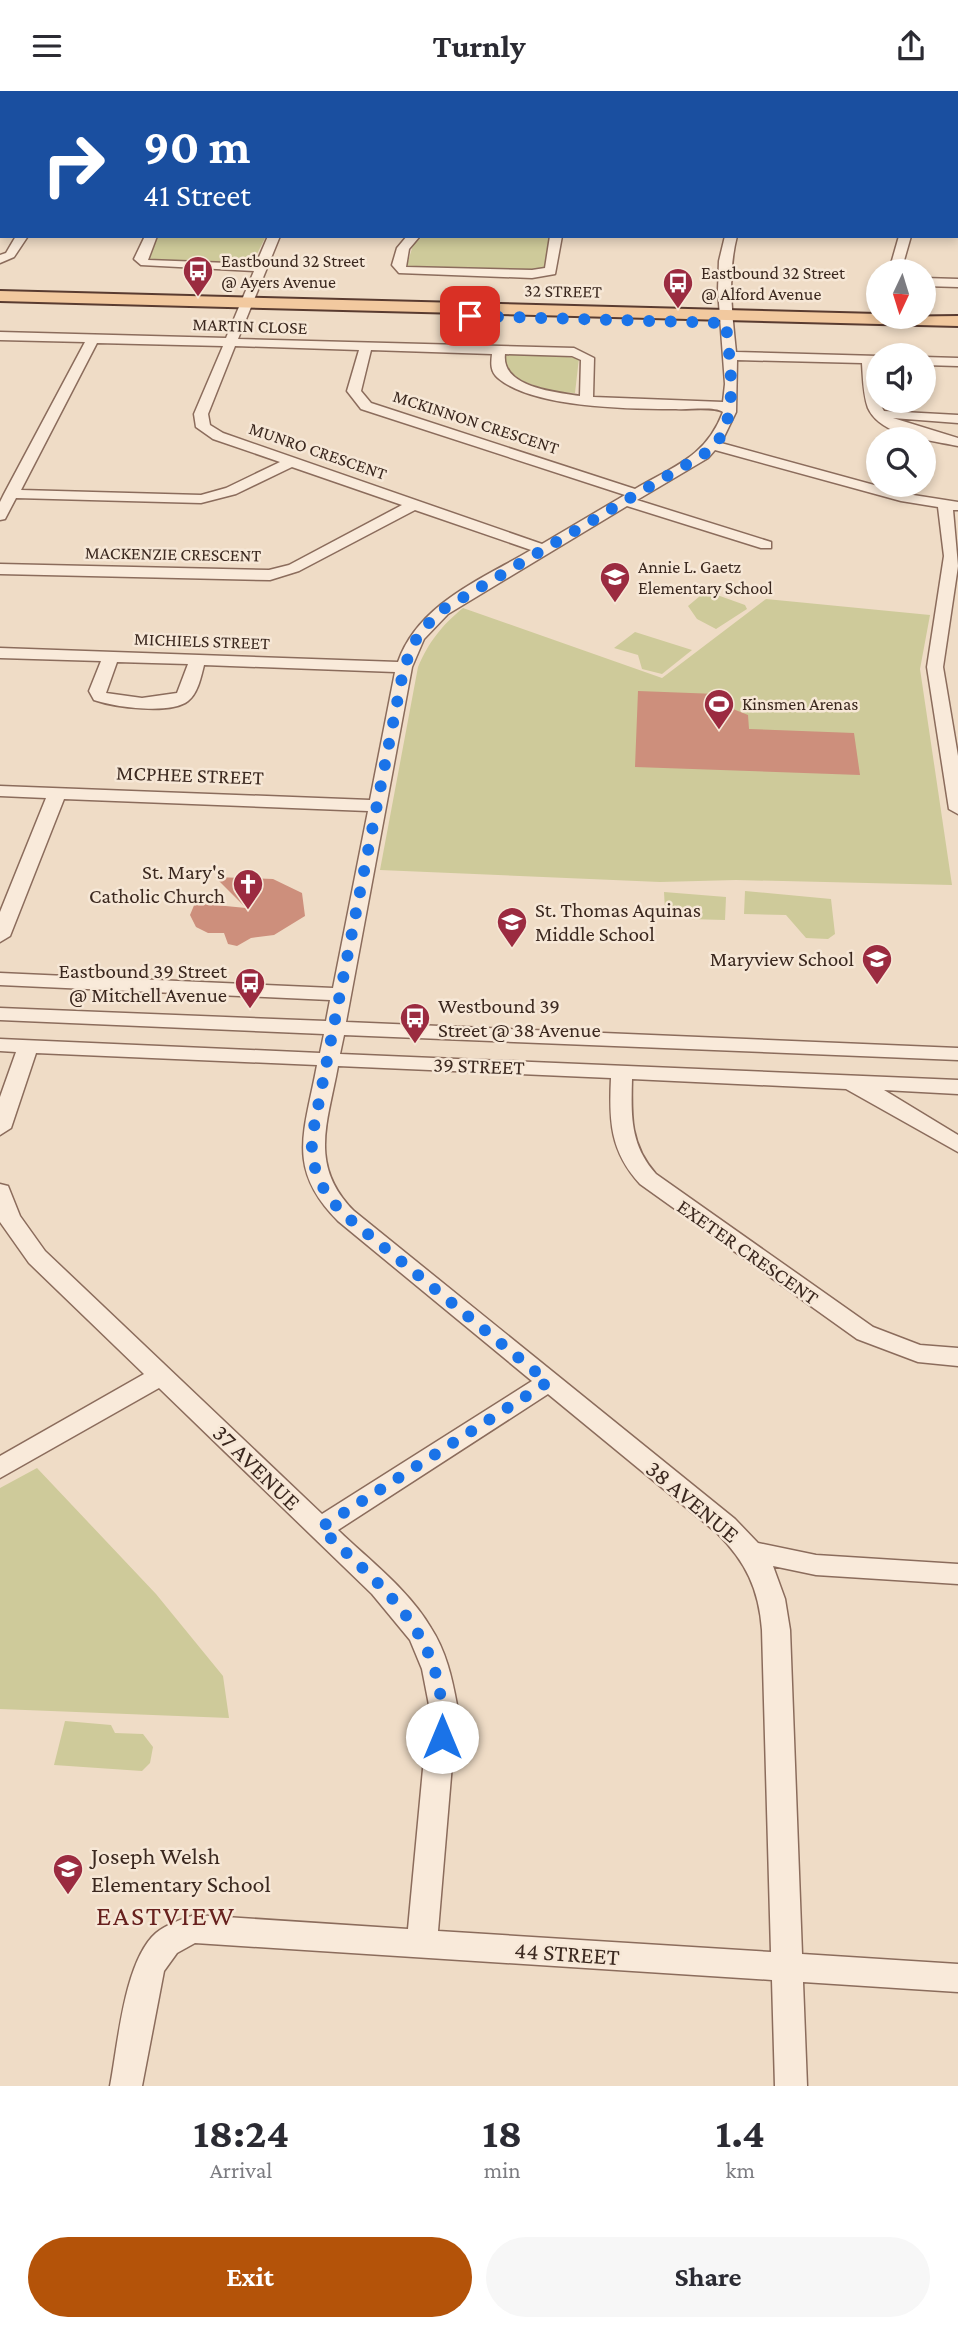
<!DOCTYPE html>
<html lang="en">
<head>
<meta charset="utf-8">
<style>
  :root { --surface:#fff; --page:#f7f7f7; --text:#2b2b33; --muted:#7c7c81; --accent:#b45309 }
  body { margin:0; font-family:"Crimson Pro",serif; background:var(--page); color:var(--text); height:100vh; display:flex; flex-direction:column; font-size:26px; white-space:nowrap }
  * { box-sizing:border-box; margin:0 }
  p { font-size:23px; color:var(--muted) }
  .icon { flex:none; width:38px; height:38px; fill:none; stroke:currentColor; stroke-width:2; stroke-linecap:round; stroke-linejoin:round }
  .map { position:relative; height:1995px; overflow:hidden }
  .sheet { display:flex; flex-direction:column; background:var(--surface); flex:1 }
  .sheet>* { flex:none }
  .top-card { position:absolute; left:0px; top:0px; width:959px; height:147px; box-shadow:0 4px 10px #0003; background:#1a4fa0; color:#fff; overflow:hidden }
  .needle { width:46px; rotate:184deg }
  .controls { position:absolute; left:866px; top:168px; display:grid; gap:14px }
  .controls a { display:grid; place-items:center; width:70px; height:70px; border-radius:50%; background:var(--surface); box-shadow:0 4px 10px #0003; font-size:35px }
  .pin { position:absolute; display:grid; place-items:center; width:60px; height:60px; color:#fff; margin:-30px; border-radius:14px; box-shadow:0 4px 10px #0006 }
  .me { position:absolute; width:77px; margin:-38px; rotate:0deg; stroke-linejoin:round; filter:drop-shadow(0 0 5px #0008) }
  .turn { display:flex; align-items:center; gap:24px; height:147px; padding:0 28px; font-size:32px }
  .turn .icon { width:91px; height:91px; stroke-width:2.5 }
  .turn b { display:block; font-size:49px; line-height:60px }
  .eta { display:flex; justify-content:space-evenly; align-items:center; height:119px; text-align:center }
  .eta b { font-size:42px; font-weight:700; line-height:49px }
  .primary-button { display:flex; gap:14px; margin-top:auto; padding:14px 28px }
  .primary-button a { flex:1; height:80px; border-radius:42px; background:var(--accent); color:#fff; font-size:28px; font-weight:700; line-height:80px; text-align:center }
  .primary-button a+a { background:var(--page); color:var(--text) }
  header { display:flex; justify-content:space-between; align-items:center; height:91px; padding:0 28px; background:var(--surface); font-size:32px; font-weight:700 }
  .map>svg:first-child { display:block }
  .green { fill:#ceca9a }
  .building { fill:#cd8f7c }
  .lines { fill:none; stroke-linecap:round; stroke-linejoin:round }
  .minor-casing { stroke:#8b6c5c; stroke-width:3 }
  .major-casing { stroke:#593b30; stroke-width:4 }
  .minor { fill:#f9eada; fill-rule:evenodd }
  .major { fill:#f2c99f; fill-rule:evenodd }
  .route { stroke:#1a73e8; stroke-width:12; stroke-dasharray:0 21.6 }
  .labels { text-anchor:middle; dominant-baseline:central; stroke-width:5; stroke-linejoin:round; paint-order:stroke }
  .far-poi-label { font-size:18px; fill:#3b281f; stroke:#f6e7d6; text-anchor:start }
  .far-street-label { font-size:18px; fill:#3b281f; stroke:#f6e7d6 }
  .street-label { font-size:21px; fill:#3b281f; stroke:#f6e7d6 }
  .poi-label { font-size:21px; fill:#3b281f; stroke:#f6e7d6; text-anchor:end }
  .near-street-label { font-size:24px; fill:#3b281f; stroke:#f6e7d6 }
  .near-poi-label { font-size:24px; fill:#3b281f; stroke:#f6e7d6; text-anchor:start }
  .near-quarter-label { font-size:28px; letter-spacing:2px; fill:#68211e; stroke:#f6e7d6 }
</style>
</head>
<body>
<header><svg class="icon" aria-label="menu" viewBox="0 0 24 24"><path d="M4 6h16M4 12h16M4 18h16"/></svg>Turnly<svg class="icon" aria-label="share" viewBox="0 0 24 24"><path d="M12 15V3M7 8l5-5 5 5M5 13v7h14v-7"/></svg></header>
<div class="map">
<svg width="958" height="1995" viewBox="0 0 958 1995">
  <rect width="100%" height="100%" fill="#efdcc6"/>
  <path class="green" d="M444,0H691L444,2Z
    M158,145H266L254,169L238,173L148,170L147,166Z
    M423,145H549L546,178L542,180L411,177L407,174L413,154Z
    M514,262L579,267L575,302C551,302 528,293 506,282L504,266Z
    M706,500L745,514L747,518L716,538L697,528L688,515Z
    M766,508L930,524L920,578L952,794L736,789L660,791L380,779L418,576C429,551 441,535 463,517L662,587Z
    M635,541L692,559L662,583L642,578L638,564L614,557Z
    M745,800L831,808L835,843L828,848L806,847L786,824L744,823Z
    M664,801L726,806L725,829L688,828L686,820L665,819Z
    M37,1377L156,1503L223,1585L229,1627L0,1618V1397Z
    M65,1630L111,1634L115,1642L143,1643L153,1656L150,1672L142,1680L54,1674Z"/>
  <path class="building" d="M638,600L717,603L718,612L748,624L749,638L854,642L860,684L635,676Z
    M215,786L273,788L302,802L305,825L274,844L251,847L237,855L228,853L224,842H208L196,836L190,824L195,812L246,817Z"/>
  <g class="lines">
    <g class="minor-casing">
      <path id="minor" d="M430,0H440V2H430Z
        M691,0H701V2H691Z
        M0,75H2V81H0Z
        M957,91H958V97H957Z
        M0,118H2V124H0Z
        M957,137H958V143H957Z
        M16,145H28L14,166L0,172V164L6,162Z
        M145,145H157L148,169L256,173L268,145H280L238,248L574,257L594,267L593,306L723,311L725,293L718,199L719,170L725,145H737C727,184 732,222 736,261L878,265V273H875L878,310L884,320L958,324V332L893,327L958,347V355C931,349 881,346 868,317C863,303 863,287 862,272L737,269L736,321L721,352L907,403L958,411V419H953L958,475L943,576L958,665V723L949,718L927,576L944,465L938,416L901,410L715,359L708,367L637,409L771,451V457H761L627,415L448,523L424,548L412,576L346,931L958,957V969L344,944L340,963L958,989V1003L884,999L958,1044V1061L846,998L632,988C631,1025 630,1054 656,1083L873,1236L920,1254L958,1257V1275L918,1271L857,1248L640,1093C610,1060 609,1030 611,987L338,975C328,1031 308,1074 354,1120L735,1428L758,1452L816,1464L958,1473V1493L816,1484L773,1475L785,1508L790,1539L802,1863L958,1873V1901L803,1891L807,1995H775L772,1889L195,1852L177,1862L164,1880L142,1995H110C118,1954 124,1870 156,1842C167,1833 182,1828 195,1824L408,1838L429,1614L422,1578L410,1549L372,1503L159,1297L0,1387V1365L144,1283L29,1172L0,1131V1093L8,1095L20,1125L45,1160L322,1423L532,1290L338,1130C285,1077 305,1040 317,974L36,962L11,1037L0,1044V1006L16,961L0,960V948L320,962L324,943L0,929V917L326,930L330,909L0,894V882L333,897L368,720L64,708L10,845L0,851V821L46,707L0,705V695L370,709L395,581L204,574C201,586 198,602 188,610C170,624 114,616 94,609L89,600L101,570L0,567V557L398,571C418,513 482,488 531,459L415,419L299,480L270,489L0,483V473L269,479L289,474L402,414L292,376L236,403L201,412L16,407L5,428L0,429V411L4,403L85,251L0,249V241L226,247L254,180L141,174L134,168ZM97,252L223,255L194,323L196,336L213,348L280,371L226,397L201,404L21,399ZM235,255L359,259L347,300L361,318L625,404L542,453L223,342L210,334L208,323ZM371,259L492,263C491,272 490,280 498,287C533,317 631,318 676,318C689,319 714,315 723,321C706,366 674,375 635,398L371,312L361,300ZM505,263L572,265L581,269L580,305C554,301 501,296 505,263ZM117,571L188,573L177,602L142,607L106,602ZM548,1303L717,1442C746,1471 759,1498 762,1539L771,1861L438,1840L457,1614C452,1587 446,1560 431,1537C409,1499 369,1469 338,1439Z
        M407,145H420L409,158L406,176L532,179L545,177L550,145H562L555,183L532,187L399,182L392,174L397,157Z
        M899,145H911L901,180H889Z
        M924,187L958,188V196L924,195Z
        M924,266L958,267V275L924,274Z"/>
    </g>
    <g class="major-casing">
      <path id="major" d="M0,200L878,223V226L958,225V235L0,210Z"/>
    </g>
    <use href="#minor" class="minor"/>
    <use href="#major" class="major"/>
  </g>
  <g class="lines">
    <path class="route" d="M442,1646C448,1545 386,1500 320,1437L548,1291L346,1125C323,1103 310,1079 312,1046L404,576L419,542L442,519L709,360C742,331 729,271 726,232L470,225"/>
  </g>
  <defs>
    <g id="bus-pin" transform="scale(1.575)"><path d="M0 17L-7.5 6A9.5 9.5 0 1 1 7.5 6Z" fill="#9b2b40" stroke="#f6e7d6"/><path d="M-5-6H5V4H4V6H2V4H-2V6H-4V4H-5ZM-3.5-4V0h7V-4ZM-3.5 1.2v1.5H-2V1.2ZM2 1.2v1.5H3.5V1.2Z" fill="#fff"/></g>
    <g id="school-pin" transform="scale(1.575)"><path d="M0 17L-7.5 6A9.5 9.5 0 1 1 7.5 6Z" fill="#9b2b40" stroke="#f6e7d6"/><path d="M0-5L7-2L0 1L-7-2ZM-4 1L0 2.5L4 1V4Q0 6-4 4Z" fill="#fff"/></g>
    <g id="stadium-pin" transform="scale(1.575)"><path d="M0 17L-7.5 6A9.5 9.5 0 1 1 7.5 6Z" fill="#9b2b40" stroke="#f6e7d6"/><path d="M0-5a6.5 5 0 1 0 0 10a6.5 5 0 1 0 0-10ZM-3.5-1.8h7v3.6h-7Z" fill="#fff"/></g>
    <g id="church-pin" transform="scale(1.575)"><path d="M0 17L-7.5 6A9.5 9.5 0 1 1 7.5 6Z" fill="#9b2b40" stroke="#f6e7d6"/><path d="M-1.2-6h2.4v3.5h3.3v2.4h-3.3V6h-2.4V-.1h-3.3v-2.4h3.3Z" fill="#fff"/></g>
  </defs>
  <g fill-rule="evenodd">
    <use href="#bus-pin" x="198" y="180"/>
    <use href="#bus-pin" x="678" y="192"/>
    <use href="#school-pin" x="615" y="486"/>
    <use href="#stadium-pin" x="719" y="613"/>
    <use href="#church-pin" x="248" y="793"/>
    <use href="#school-pin" x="512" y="831"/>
    <use href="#school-pin" x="877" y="868"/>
    <use href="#bus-pin" x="250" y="892"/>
    <use href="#bus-pin" x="415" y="927"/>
    <use href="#school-pin" x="68" y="1778"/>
  </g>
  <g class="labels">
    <g class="far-poi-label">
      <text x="221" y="170">Eastbound 32 Street<tspan x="221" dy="21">@ Ayers Avenue</tspan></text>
      <text x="701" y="182">Eastbound 32 Street<tspan x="701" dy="21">@ Alford Avenue</tspan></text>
      <text x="638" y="476">Annie L. Gaetz<tspan x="638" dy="21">Elementary School</tspan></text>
      <text x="742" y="613">Kinsmen Arenas</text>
    </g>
    <g class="far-street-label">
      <text transform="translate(563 200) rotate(1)">32 STREET</text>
      <text transform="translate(250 235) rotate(2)">MARTIN CLOSE</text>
      <text transform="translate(476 331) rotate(18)">MCKINNON CRESCENT</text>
      <text transform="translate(318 360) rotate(19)">MUNRO CRESCENT</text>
      <text transform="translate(173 463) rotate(1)">MACKENZIE CRESCENT</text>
      <text transform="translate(202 550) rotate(2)">MICHIELS STREET</text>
    </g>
    <g class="street-label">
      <text transform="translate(190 684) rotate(2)">MCPHEE STREET</text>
      <text transform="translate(479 975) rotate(2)">39 STREET</text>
      <text transform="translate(748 1161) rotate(35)">EXETER CRESCENT</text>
    </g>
    <g class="poi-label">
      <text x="225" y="781">St. Mary's<tspan x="225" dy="24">Catholic Church</tspan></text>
      <text x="535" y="819" text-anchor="start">St. Thomas Aquinas<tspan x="535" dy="24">Middle School</tspan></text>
      <text x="854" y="868">Maryview School</text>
      <text x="227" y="880">Eastbound 39 Street<tspan x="227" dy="24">@ Mitchell Avenue</tspan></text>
      <text x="438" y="915" text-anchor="start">Westbound 39<tspan x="438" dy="24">Street @ 38 Avenue</tspan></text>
    </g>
    <g class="near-street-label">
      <text transform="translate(257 1376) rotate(44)">37 AVENUE</text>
      <text transform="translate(693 1410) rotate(40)">38 AVENUE</text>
      <text transform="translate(567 1862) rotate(4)">44 STREET</text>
    </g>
    <g class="near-poi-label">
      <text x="91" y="1764">Joseph Welsh<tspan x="91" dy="28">Elementary School</tspan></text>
    </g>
    <g class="near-quarter-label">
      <text x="166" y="1824">EASTVIEW</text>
    </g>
  </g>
</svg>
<div class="controls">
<a><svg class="needle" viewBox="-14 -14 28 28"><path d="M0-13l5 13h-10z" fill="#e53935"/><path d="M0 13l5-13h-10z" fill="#7c7c81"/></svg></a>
<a><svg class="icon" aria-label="sound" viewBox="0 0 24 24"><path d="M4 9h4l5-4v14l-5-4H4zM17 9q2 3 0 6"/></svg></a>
<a><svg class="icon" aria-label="search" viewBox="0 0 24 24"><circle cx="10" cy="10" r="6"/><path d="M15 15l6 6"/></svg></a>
</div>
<div class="pin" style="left:470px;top:225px;background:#d93025"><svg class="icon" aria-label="arrive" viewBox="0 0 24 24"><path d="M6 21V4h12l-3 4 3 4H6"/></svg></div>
<svg class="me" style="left:442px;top:1646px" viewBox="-20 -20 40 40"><circle r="19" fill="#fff"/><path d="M0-13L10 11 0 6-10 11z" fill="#1a73e8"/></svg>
<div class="top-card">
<div class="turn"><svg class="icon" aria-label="right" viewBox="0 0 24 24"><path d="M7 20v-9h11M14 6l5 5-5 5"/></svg><div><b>90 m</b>41 Street</div></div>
</div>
</div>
<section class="sheet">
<div class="eta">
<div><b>18:24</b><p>Arrival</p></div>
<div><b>18</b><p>min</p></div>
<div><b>1.4</b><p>km</p></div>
</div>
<div class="primary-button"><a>Exit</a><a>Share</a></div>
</section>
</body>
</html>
